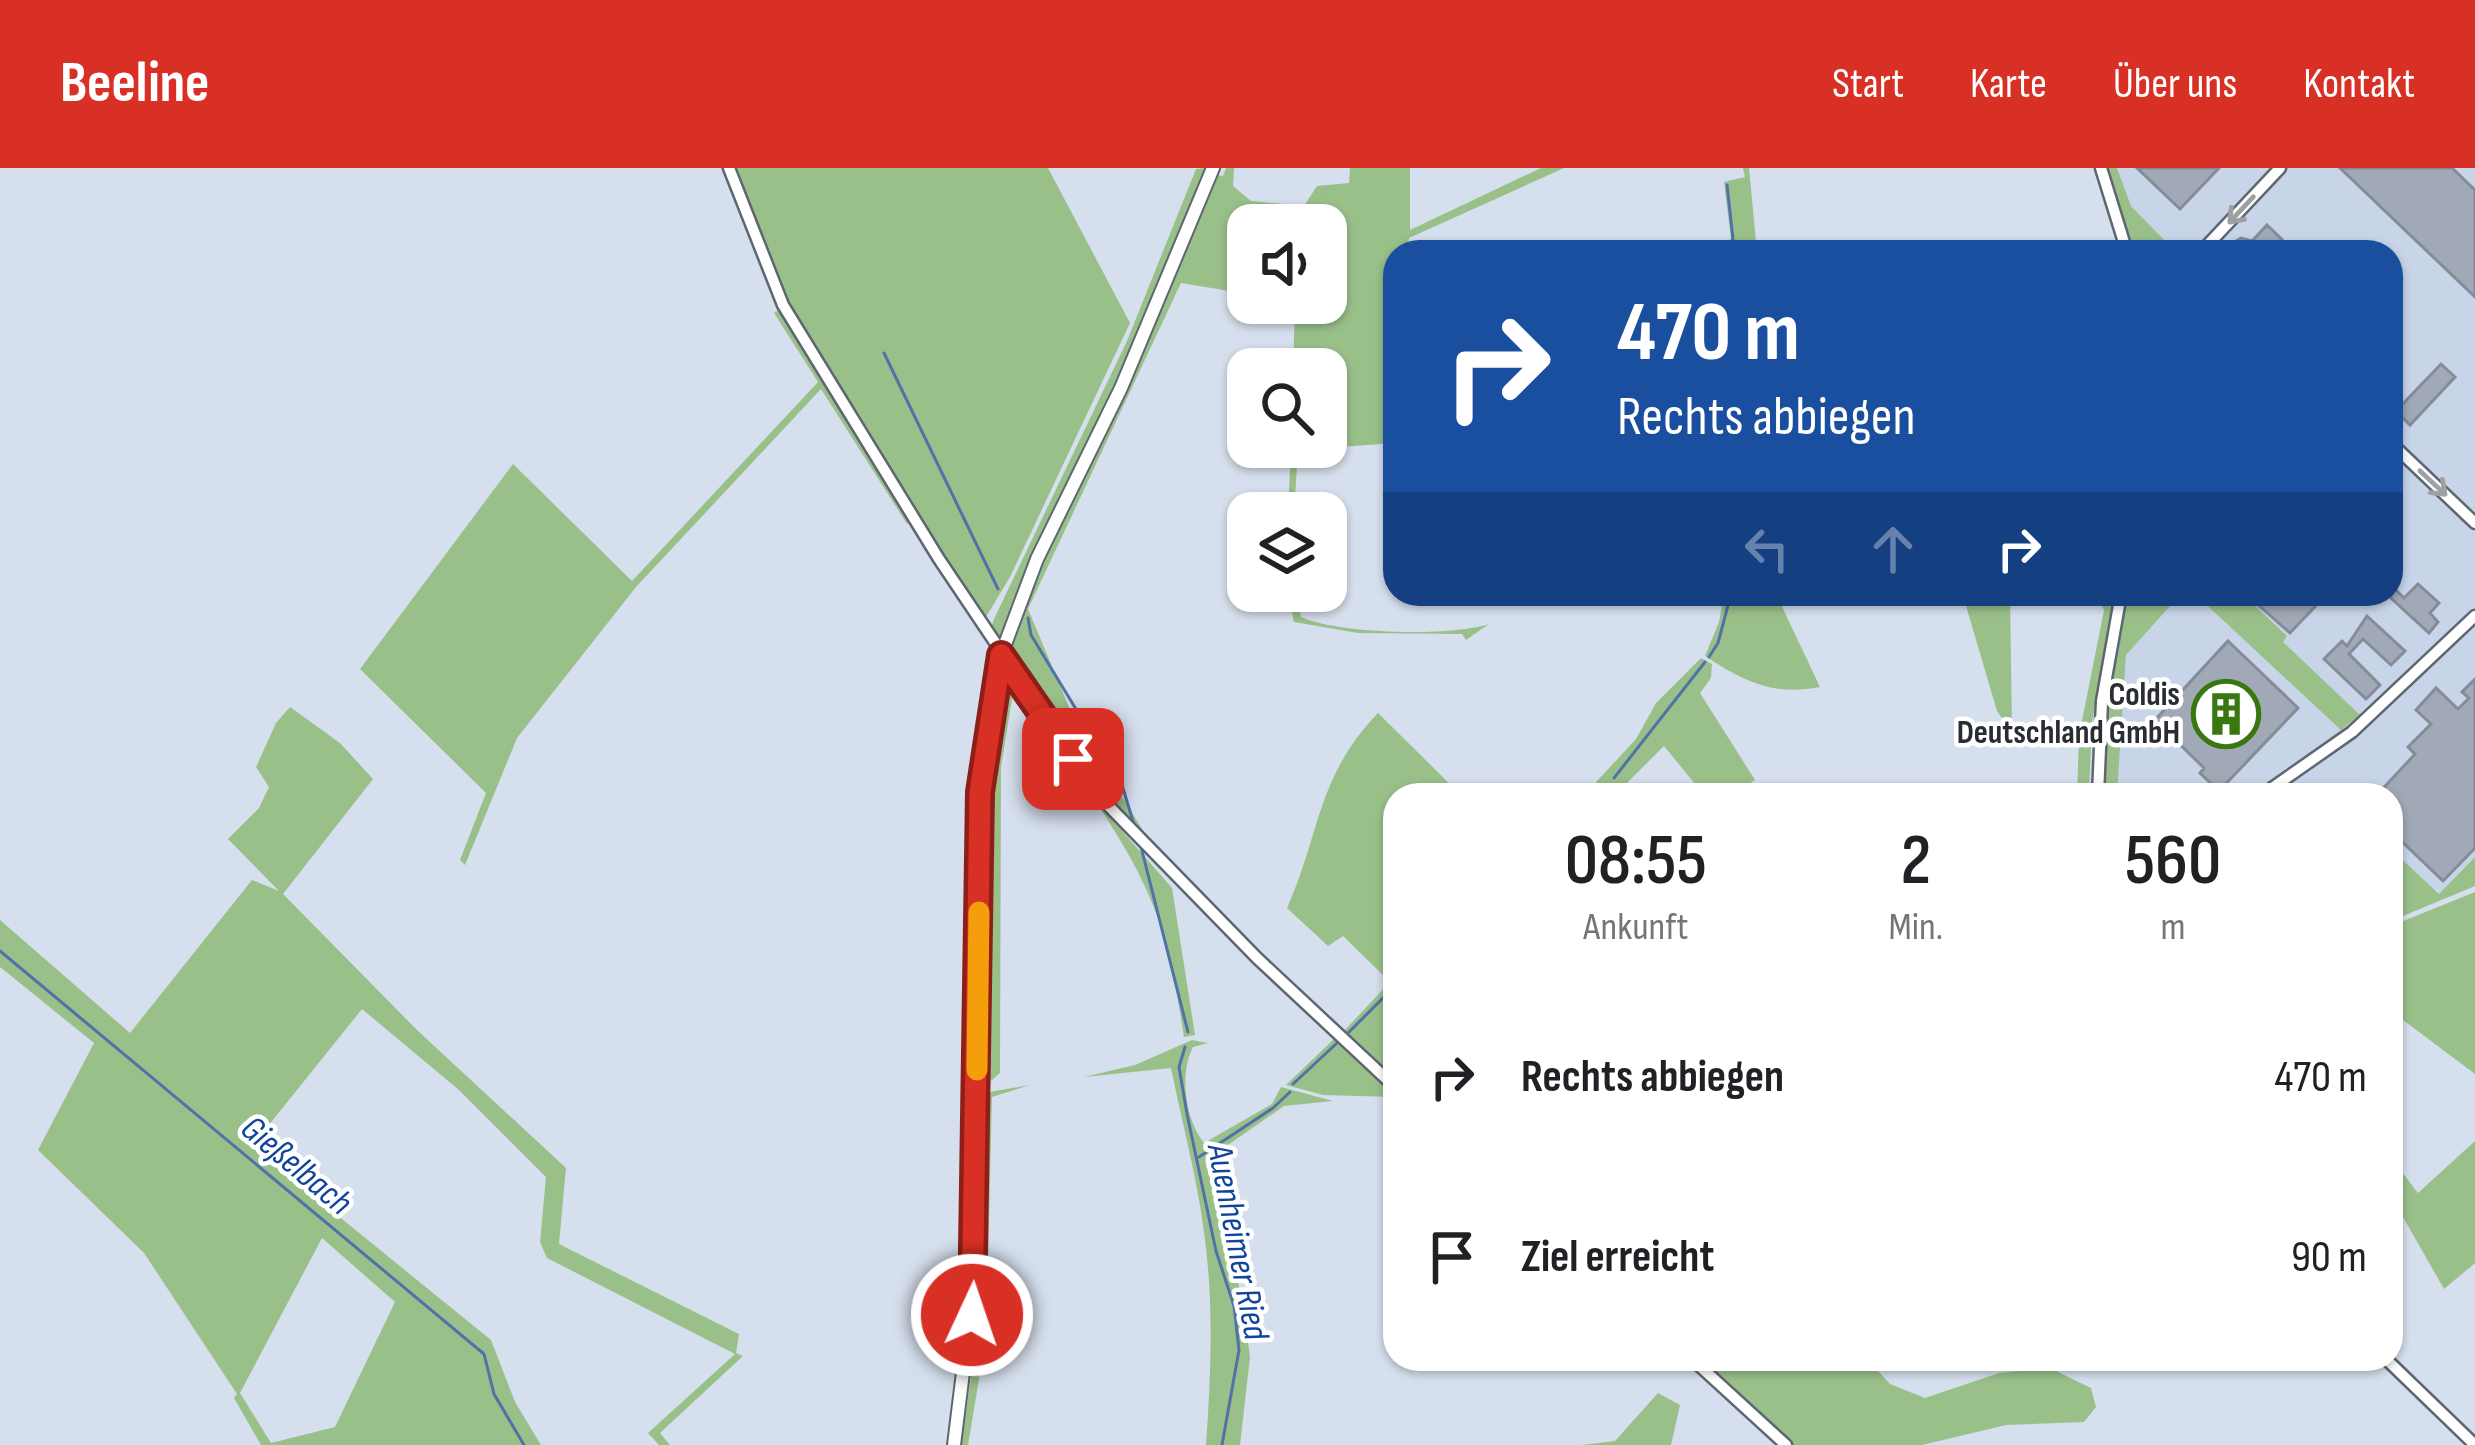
<!DOCTYPE html>
<html lang="de">
<head>
<meta charset="utf-8">
<style>
  :root { --surface:#fff; --page:#f6f6f6; --text:#202124; --muted:#757577; --accent:#d93025 }
  body { margin:0; font-family:"Sofia Sans Condensed",sans-serif; background:var(--page); color:var(--text); height:100vh; display:flex; flex-direction:column; font-size:45px; white-space:nowrap }
  * { box-sizing:border-box; margin:0 }
  p { font-size:39px; color:var(--muted) }
  .icon { flex:none; width:66px; height:66px; fill:none; stroke:currentColor; stroke-width:2; stroke-linecap:round; stroke-linejoin:round }
  .map { position:relative; flex:1; overflow:hidden }
  .drawer { position:absolute; left:1383px; top:615px; width:1020px; height:588px; display:flex; flex-direction:column; background:var(--surface); border-radius:36px; box-shadow:0 3px 9px #0004 }
  .drawer>* { flex:none }
  .hud { position:absolute; left:1383px; top:72px; width:1020px; height:366px; border-radius:36px; box-shadow:0 3px 9px #0004; background:#1a4fa0; color:#fff; overflow:hidden }
  .fabs { position:absolute; left:1227px; top:36px; display:grid; gap:24px }
  .fabs a { display:grid; place-items:center; width:120px; height:120px; border-radius:24px; background:var(--surface); box-shadow:0 3px 9px #0004; font-size:60px }
  .pin { position:absolute; display:grid; place-items:center; width:102px; height:102px; color:#fff; margin:-51px; border-radius:24px; box-shadow:0 6px 18px #0006 }
  .me { position:absolute; width:132px; margin:-66px; rotate:3deg; stroke-linejoin:round; filter:drop-shadow(0 0 9px #0008) }
  .turn { display:flex; align-items:center; gap:42px; height:252px; padding:0 36px; font-size:54px }
  .turn .icon { width:156px; height:156px; stroke-width:2.5 }
  .turn b { display:block; font-size:84px; line-height:102px }
  .lanes { display:flex; align-items:center; height:114px; padding:0 36px; background:#0003; justify-content:center; gap:60px; direction:ltr }
  .lanes .off { opacity:.35 }
  .eta { display:flex; justify-content:space-evenly; align-items:center; height:204px; text-align:center }
  .eta b { font-size:72px; font-weight:600; line-height:84px }
  ul { padding:0; list-style:none }
  li { display:flex; align-items:center; gap:36px; height:180px; padding:0 36px }
  li div { flex:1 }
  li b { display:block; font-size:45px }
  li em { font-style:normal }
  header { display:flex; align-items:center; gap:72px; box-sizing:border-box; height:168px; padding:0 60px; background:var(--accent); color:#fff }
  header strong { font-size:57px }
  nav { display:flex; gap:66px; margin-inline-start:auto; font-size:42px }
  .map>svg:first-child { display:block }
  .built { fill:#c8d5e9 }
  .green { fill:#9ac08a; fill-rule:evenodd }
  .lines { fill:none; stroke-linecap:round; stroke-linejoin:round }
  .stream { stroke:#5271a7; stroke-width:3 }
  .building { fill:#a1a9b6; stroke:#848c99; stroke-width:3 }
  .minor-casing { stroke:#5e6672; stroke-width:15 }
  .major-casing { stroke:#5e6672; stroke-width:16 }
  .minor { stroke:#fff; stroke-width:10 }
  .major { stroke:#fff; stroke-width:12 }
  .oneway { stroke:#9fa0a2 }
  .route-casing { stroke:#8d1f18; stroke-width:30 }
  .route { stroke:#d93025; stroke-width:21 }
  .slow { stroke:#f59e0b; stroke-width:21 }
  .labels { text-anchor:middle; dominant-baseline:central; stroke-width:9; stroke-linejoin:round; paint-order:stroke }
  .poi-label { font-size:33px; font-weight:bold; fill:#292c31; stroke:#fff; text-anchor:end }
  .water-label { font-size:36px; font-style:italic; fill:#11449c; stroke:#fff }
</style>
</head>
<body>
<header>
<strong>Beeline</strong>
<nav><a>Start</a><a>Karte</a><a>Über uns</a><a>Kontakt</a></nav>
</header>
<div class="map">
<svg width="2475" height="1277" viewBox="0 0 2475 1277">
  <rect width="100%" height="100%" fill="#d6dfed"/>
  <path class="built" d="M2117,0H2475V689L2439,726L2391,681V627H2117L2126,487L2181,426H2391V84H2176L2131,38Z"/>
  <path class="green" d="M733,0H1048L1130,155L1010,409L986,449L977,443L800,156L778,116Z
    M1206,0L1177,76L1003,467L996,469L991,460L994,451L1127,173L1196,1Z
    M1226,0H1234L1233,18L1251,33L1304,38L1317,18L1349,15L1350,0H1410V62L1541,0H1564L1409,70L1408,84H1395V275L1298,282L1294,345H1288L1291,279H1326V201H1293L1295,135H1326V57H1248V126L1181,115L1028,441L1074,551L1157,685L1084,606L1007,489L1031,417L1217,7L1223,8Z
    M1743,0H1749L1757,84H1718L1715,78L1731,71L1724,14L1745,9Z
    M2106,0H2117L2131,38L2176,84H2132Z
    M780,141L911,353L907,356L821,221L636,419L517,570L465,697L460,692L486,625L360,501L513,296L632,413L818,214L774,145Z
    M1288,423H1295L1301,449C1339,466 1449,469 1489,456L1466,472L1462,466L1358,465L1294,454Z
    M1724,426H1776L1820,519C1773,528 1745,514 1705,488L1719,454Z
    M1972,426H2010L2012,564L1997,543L1964,431Z
    M2094,426H2103L2113,434L2092,554L2089,627H2077L2079,568L2104,442Z
    M2126,426H2181L2126,487L2117,627H2105L2107,541Z
    M2195,426H2243L2287,468L2283,474L2360,547L2341,562Z
    M1701,490L1712,496L1711,510L1700,525L1755,612L1732,627H1704L1664,578L1624,618L1636,627H1584L1636,571L1656,535Z
    M1007,505L1096,633L1172,720L1195,867L1184,869C1178,832 1173,794 1161,759C1133,672 1065,594 1014,519L1001,599L1000,905L986,917L983,893L989,875L987,614L1002,507Z
    M290,539L340,575L373,611L283,726L417,862L566,1000L559,1076L739,1166L736,1185L743,1188L660,1265L670,1277H659L648,1265L735,1186L547,1090L540,1074L546,1009L459,922L362,841L252,978L491,1172L515,1234L541,1277H261L234,1230L237,1226L144,1085L38,982L94,875L0,799V752L130,865L252,712L279,723L228,671L259,640L269,619L256,599L276,555ZM322,1070L395,1134L335,1259L271,1275L240,1225Z
    M1378,545L1461,627H1395V913L1343,864L1390,814L1343,768L1328,778L1287,740C1321,664 1316,610 1378,545Z
    M2391,681L2439,726L2475,689V718L2391,753Z
    M2475,724V906L2391,843V758Z
    M1335,870L1395,925V929L1323,927L1286,917Z
    M1192,872L1208,875L1193,879C1179,906 1185,951 1204,975L1272,936L1281,919L1333,933L1284,938L1205,993L1242,1129L1250,1189L1240,1277H1206C1211,1206 1214,1135 1204,1064C1197,1009 1182,955 1171,900L1084,909L1135,897Z
    M1030,917L992,929L988,1099L981,1199L968,1277H960C983,1161 983,1042 984,925Z
    M2475,973V1095L2444,1121L2391,1028V978L2395,995L2418,1025Z
    M1713,1191H1867L1890,1216L1925,1230L1999,1205L2050,1200L2091,1220L2096,1239L2084,1254L2006,1257L1922,1277H1790L1716,1209Z
    M1658,1225L1680,1237L1671,1277H1582L1615,1273Z"/>
  <g class="lines">
    <path class="stream" d="M1725,84L1733,71L1727,17
      M884,185L998,421
      M1028,450L1031,467L1122,617L1135,660
      M1709,489L1718,475L1731,426
      M1614,610L1705,494
      M1598,627L1605,621
      M1140,675L1188,864
      M0,783L484,1186L494,1226L524,1277
      M1349,864L1395,818
      M1185,879L1179,899L1187,946L1216,1083L1234,1138L1239,1182L1222,1277
      M1293,916L1337,875
      M1199,989L1273,940L1290,924"/>
  </g>
  <path class="building" d="M2137,0H2219L2180,41Z
    M2340,0H2452L2475,22V129Z
    M2267,57L2295,84H2232L2236,73L2241,70L2252,73Z
    M2441,196L2455,209L2410,257L2396,243Z
    M2418,416L2439,435L2430,445L2438,454L2429,465L2391,430V417L2404,430Z
    M2246,426H2327L2290,465Z
    M2367,448L2405,483L2391,497L2363,471L2349,486L2380,517L2366,531L2324,491L2342,473L2347,478Z
    M2228,473L2298,540L2219,623L2200,605L2204,600L2155,552Z
    M2475,511V680L2443,713L2391,663V627H2377L2415,586L2408,579L2431,556L2416,542L2436,520L2458,541L2469,530L2462,524Z"/>
  <g class="lines">
    <g class="minor-casing">
      <path id="minor" d="M729,0L783,137L939,391L1097,626L1257,790L1395,919
        M2101,0L2127,84
        M2201,84L2280,0
        M2391,275L2475,355
        M2098,627L2102,533L2121,426
        M2262,627L2352,564L2475,448
        M1692,1191L1786,1277
        M2386,1191L2475,1277"/>
    </g>
    <g class="major-casing">
      <path id="major" d="M954,1277L975,1107L980,624L1001,487L1037,391L1121,220L1213,0"/>
    </g>
    <use href="#minor" class="minor"/>
    <use href="#major" class="major"/>
  </g>
  <defs><path id="oneway-shaft" d="M-6 0H5M1.5-3L5.5 0L1.5 3" fill="none" stroke-width="1.6" stroke-linecap="round" stroke-linejoin="round" transform="scale(3)"/></defs>
  <g class="oneway">
    <use href="#oneway-shaft" transform="translate(2241 42) rotate(133)"/>
    <use href="#oneway-shaft" transform="translate(2433 315) rotate(43)"/>
  </g>
  <g class="lines">
    <g class="route-casing">
      <path id="route" d="M972,1147L980,624L1001,487L1073,591"/>
    </g>
    <use href="#route" class="route"/>
    <path class="slow" d="M977,902L979,744"/>
  </g>
  <defs>
    <g id="building-ring" transform="scale(3.45)"><circle r="9.5" fill="#fff" stroke="#397710" stroke-width="1.5"/><path d="M-4-6H4V6H1V3H-1V6H-4ZM-2.5-4.3h1.7v1.8h-1.7ZM.8-4.3h1.7v1.8H.8ZM-2.5-1h1.7V.8h-1.7ZM.8-1h1.7V.8H.8Z" fill="#397710"/></g>
  </defs>
  <g fill-rule="evenodd">
    <use href="#building-ring" x="2226" y="546"/>
  </g>
  <g class="labels">
    <g class="poi-label">
      <text x="2180" y="527">Coldis<tspan x="2180" dy="38">Deutschland GmbH</tspan></text>
    </g>
    <g class="water-label">
      <text transform="translate(296 998) rotate(40)">Gießelbach</text>
      <text transform="translate(1237 1074) rotate(79)">Auenheimer Ried</text>
    </g>
  </g>
</svg>
<div class="fabs">
<a><svg class="icon" aria-label="sound" viewBox="0 0 24 24"><path d="M4 9h4l5-4v14l-5-4H4zM17 9q2 3 0 6"/></svg></a>
<a><svg class="icon" aria-label="search" viewBox="0 0 24 24"><circle cx="10" cy="10" r="6"/><path d="M15 15l6 6"/></svg></a>
<a><svg class="icon" aria-label="layers" viewBox="0 0 24 24"><path d="M12 4l9 5-9 5-9-5zM3 14l9 5 9-5"/></svg></a>
</div>
<div class="pin" style="left:1073px;top:591px;background:#d93025"><svg class="icon" aria-label="arrive" viewBox="0 0 24 24"><path d="M6 21V4h12l-3 4 3 4H6"/></svg></div>
<svg class="me" style="left:972px;top:1147px" viewBox="-20 -20 40 40"><circle r="17" fill="#d93025" stroke="#fff" stroke-width="3"/><path d="M0-11L8 9 0 5-8 9z" fill="#fff"/></svg>
<div class="hud">
<div class="turn"><svg class="icon" aria-label="right" viewBox="0 0 24 24"><path d="M7 20v-9h11M14 6l5 5-5 5"/></svg><div><b>470 m</b>Rechts abbiegen</div></div>
<div class="lanes"><svg class="icon off" aria-label="left" viewBox="0 0 24 24"><path d="M17 20v-9H6M10 6l-5 5 5 5"/></svg><svg class="icon off" aria-label="ahead" viewBox="0 0 24 24"><path d="M12 20V5M6 11l6-6 6 6"/></svg><svg class="icon" aria-label="right" viewBox="0 0 24 24"><path d="M7 20v-9h11M14 6l5 5-5 5"/></svg></div>
</div>
<section class="drawer">
<div class="eta">
<div><b>08:55</b><p>Ankunft</p></div>
<div><b>2</b><p>Min.</p></div>
<div><b>560</b><p>m</p></div>
</div>
<ul>
<li><svg class="icon" aria-label="right" viewBox="0 0 24 24"><path d="M7 20v-9h11M14 6l5 5-5 5"/></svg><div><b>Rechts abbiegen</b></div><em>470 m</em></li>
<li><svg class="icon" aria-label="arrive" viewBox="0 0 24 24"><path d="M6 21V4h12l-3 4 3 4H6"/></svg><div><b>Ziel erreicht</b></div><em>90 m</em></li>
</ul>
</section>
</div>
</body>
</html>
